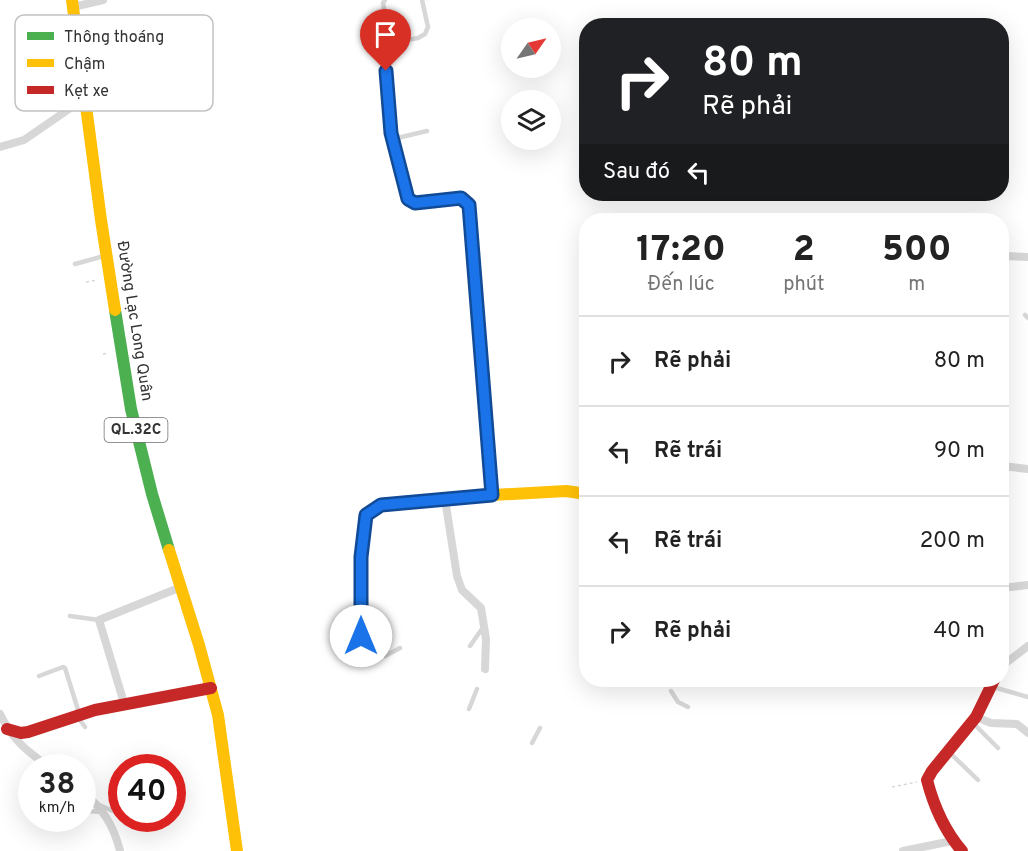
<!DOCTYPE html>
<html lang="vi">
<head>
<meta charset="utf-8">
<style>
  :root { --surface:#fff; --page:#f6f6f6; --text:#222; --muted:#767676; --line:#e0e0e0 }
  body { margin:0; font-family:Overpass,sans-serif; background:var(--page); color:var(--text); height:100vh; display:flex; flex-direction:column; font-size:22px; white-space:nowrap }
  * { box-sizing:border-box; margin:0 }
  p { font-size:20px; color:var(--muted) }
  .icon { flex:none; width:33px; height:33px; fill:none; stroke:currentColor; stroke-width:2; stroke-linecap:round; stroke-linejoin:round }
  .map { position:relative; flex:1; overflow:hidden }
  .sheet { position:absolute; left:579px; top:213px; width:430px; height:474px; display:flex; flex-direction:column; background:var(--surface); border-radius:24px; box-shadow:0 6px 24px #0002 }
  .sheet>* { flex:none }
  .guide { position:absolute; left:579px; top:18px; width:430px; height:183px; border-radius:24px; box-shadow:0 6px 24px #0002; background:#202124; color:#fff; overflow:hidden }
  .needle { width:39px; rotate:56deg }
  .buttons { position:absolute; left:501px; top:18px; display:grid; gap:12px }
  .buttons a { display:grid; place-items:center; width:60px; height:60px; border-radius:50%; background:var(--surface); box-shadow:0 6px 24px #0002; font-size:30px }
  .speed { position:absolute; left:18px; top:754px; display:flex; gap:12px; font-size:30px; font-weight:700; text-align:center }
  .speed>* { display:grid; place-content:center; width:78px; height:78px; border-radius:50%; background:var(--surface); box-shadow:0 6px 24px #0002; line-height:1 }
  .speed small { font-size:15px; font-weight:400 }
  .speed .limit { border:9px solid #d22; background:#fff; color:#111 }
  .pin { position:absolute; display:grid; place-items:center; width:51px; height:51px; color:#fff; margin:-62px -26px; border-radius:50% 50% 50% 0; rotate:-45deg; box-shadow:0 0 6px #0007 }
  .pin .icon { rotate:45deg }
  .me { position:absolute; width:66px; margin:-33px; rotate:0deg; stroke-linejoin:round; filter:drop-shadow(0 0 4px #0008) }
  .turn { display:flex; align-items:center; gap:21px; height:126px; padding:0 24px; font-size:27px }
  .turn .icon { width:78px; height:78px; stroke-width:2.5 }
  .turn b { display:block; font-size:42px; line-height:51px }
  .then { display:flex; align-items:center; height:57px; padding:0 24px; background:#0003; gap:12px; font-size:22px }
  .eta { display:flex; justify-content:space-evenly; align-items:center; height:102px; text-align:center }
  .eta b { font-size:36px; font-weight:800; line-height:42px }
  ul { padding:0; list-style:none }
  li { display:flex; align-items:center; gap:18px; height:90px; padding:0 24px; border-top:2px solid var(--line) }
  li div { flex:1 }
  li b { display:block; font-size:22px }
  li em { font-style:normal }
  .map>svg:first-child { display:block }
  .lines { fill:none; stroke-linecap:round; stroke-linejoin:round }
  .path { stroke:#d6d6d6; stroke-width:1.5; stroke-dasharray:3 3; stroke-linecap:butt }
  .lane { stroke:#d7d7d7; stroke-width:4.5 }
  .street { stroke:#d7d7d7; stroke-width:8 }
  .fast { stroke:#4caf50; stroke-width:12 }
  .slow { stroke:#ffc107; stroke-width:12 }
  .jam { stroke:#c62828; stroke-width:12 }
  .route-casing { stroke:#114b97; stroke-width:15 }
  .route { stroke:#1a73e8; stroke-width:10 }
  .labels { text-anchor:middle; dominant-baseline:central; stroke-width:6; stroke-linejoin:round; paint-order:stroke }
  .shield { fill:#fff; stroke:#707070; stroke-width:1.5 }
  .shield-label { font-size:15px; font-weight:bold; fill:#333 }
  .street-label { font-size:16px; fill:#333; stroke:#fff }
  .key { fill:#fff; stroke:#c2c2c2; stroke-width:1.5 }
  .key-label { font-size:16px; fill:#333 }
</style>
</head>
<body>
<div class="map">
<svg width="1028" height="851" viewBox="0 0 1028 851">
  <rect width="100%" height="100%" fill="#fff"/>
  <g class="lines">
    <path class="path" d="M86,282L98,280
      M103,354L109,353
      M892,787L917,782"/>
    <path class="lane" d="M385,0L383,3L387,26L384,59L391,133L408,199L415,203L461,198L469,205L492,495
      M77,18C86,19 102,18 109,24C114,29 116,35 118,41C128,71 111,78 86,86
      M385,44L418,38L425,34L428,27L422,0
      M393,139L427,131
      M75,264L104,256
      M1025,315L1028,318
      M583,525L586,515
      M70,616L99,620
      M470,646L484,626
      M385,656L400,648
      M39,676L63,667L65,668L79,713
      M993,687L1028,697
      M671,691L678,702L688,707
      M469,709L477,689
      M77,716L85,727
      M972,722L998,748
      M532,743L540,728
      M950,753L978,780
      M97,804L122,815
      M83,813L88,811L101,812"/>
    <path class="street" d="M73,7L103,0
      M0,147L24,140L85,98
      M1002,256L1028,257
      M1002,466L1028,469
      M445,499L457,576L462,590L481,608L486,639L485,669
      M1002,588L1028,585
      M1002,666L1028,646
      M124,703L99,620L181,587
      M0,714C14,742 26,750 50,768
      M976,717L991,723L1017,724L1028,733
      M82,792C103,807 114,826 120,851
      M903,851L952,841"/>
    <path class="fast" d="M115,310L131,409L152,494L169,550"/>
    <path class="slow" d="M72,0L101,220L115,310
      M169,550L199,645L218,715L237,851
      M361,636V557L367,515L381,505L492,495L566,491L586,494"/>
    <path class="jam" d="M7,729L21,733L28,732L95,710L211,688
      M962,851C944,830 934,807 927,780L932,771L976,717L994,680"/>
  </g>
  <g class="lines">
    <g class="route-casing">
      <path id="route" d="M361,636V557L366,515L381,505L492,495L469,205L461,198L415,203L408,199L391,133L386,71"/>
    </g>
    <use href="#route" class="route"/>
  </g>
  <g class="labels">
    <rect class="shield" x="104.5" y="418" width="63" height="24" rx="4.5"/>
    <g class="shield-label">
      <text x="136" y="430">QL.32C</text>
    </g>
    <g class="street-label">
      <text transform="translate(134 321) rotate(81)">Đường Lạc Long Quân</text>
    </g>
  </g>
  <rect x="15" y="15" width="198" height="96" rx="9" class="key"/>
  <rect x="27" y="32" width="27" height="8" fill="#4caf50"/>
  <rect x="27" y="59" width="27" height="8" fill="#ffc107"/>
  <rect x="27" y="86" width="27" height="8" fill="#c62828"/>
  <g class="key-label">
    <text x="64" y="42">Thông thoáng</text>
    <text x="64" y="69">Chậm</text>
    <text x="64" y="96">Kẹt xe</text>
  </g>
</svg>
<div class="buttons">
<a><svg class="needle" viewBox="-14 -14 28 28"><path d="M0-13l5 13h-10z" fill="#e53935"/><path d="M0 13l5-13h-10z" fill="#767676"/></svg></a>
<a><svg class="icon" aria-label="layers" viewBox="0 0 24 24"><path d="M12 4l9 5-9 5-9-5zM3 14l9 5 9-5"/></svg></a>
</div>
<div class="speed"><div>38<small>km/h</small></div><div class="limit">40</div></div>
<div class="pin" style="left:386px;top:71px;background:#d93025"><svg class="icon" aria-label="arrive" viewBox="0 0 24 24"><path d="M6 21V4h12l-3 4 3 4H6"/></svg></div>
<svg class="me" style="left:361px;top:636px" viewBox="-20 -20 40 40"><circle r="19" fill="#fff"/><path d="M0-13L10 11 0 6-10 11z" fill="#1a73e8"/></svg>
<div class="guide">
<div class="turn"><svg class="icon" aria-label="right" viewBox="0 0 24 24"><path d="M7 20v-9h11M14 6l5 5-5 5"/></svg><div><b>80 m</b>Rẽ phải</div></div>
<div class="then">Sau đó<svg class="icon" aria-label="left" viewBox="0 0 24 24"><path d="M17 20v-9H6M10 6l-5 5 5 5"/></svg></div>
</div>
<section class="sheet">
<div class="eta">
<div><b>17:20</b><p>Đến lúc</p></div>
<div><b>2</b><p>phút</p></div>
<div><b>500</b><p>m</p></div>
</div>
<ul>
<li><svg class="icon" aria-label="right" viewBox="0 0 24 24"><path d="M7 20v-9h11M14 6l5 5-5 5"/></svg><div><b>Rẽ phải</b></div><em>80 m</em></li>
<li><svg class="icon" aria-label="left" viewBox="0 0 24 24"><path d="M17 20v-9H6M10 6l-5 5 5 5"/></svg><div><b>Rẽ trái</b></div><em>90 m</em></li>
<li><svg class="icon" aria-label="left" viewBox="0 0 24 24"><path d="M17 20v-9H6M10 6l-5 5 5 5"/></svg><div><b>Rẽ trái</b></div><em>200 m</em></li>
<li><svg class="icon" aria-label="right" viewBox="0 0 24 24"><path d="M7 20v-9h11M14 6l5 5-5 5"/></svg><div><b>Rẽ phải</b></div><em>40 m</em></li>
</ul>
</section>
</div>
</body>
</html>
